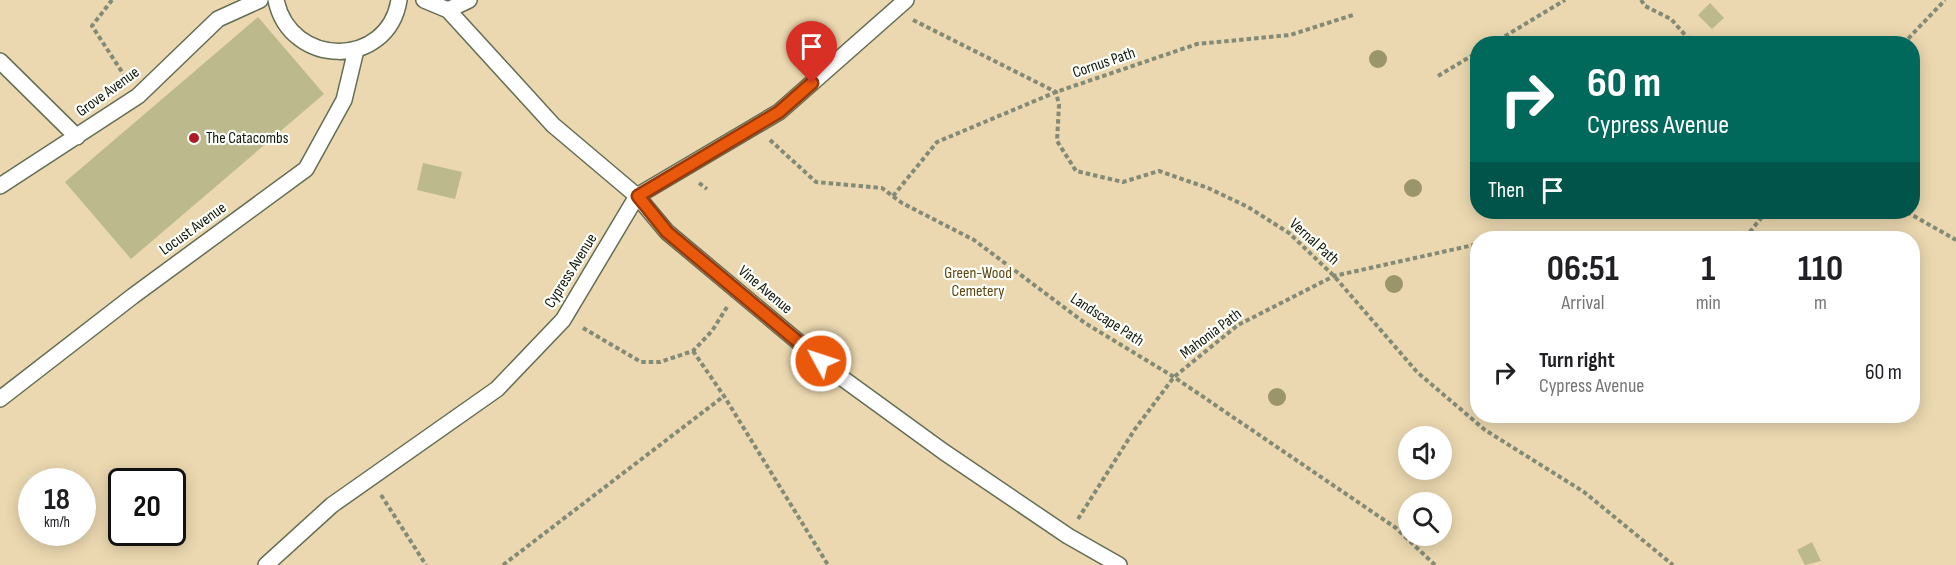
<!DOCTYPE html>
<html lang="en">
<head>
<meta charset="utf-8">
<style>
  :root { --surface:#fff; --page:#f6f6f6; --text:#202124; --muted:#757577 }
  body { margin:0; font-family:"Sofia Sans Condensed",sans-serif; background:var(--page); color:var(--text); height:100vh; display:flex; flex-direction:column; font-size:22px; white-space:nowrap }
  * { box-sizing:border-box; margin:0 }
  p { font-size:20px; color:var(--muted) }
  .icon { flex:none; width:33px; height:33px; fill:none; stroke:currentColor; stroke-width:2; stroke-linecap:round; stroke-linejoin:round }
  .map { position:relative; flex:1; overflow:hidden }
  .drawer { position:absolute; left:1470px; top:231px; width:450px; height:192px; display:flex; flex-direction:column; background:var(--surface); border-radius:24px; box-shadow:0 3px 15px #0003 }
  .drawer>* { flex:none }
  .hud { position:absolute; left:1470px; top:36px; width:450px; height:183px; border-radius:24px; box-shadow:0 3px 15px #0003; background:#00695c; color:#fff; overflow:hidden }
  .buttons { position:absolute; left:1398px; top:426px; display:grid; gap:12px }
  .buttons a { display:grid; place-items:center; width:54px; height:54px; border-radius:50%; background:var(--surface); box-shadow:0 3px 15px #0003; font-size:30px }
  .speed { position:absolute; left:18px; top:468px; display:flex; gap:12px; font-size:30px; font-weight:700; text-align:center }
  .speed>* { display:grid; place-content:center; width:78px; height:78px; border-radius:50%; background:var(--surface); box-shadow:0 3px 15px #0003; line-height:1 }
  .speed small { font-size:15px; font-weight:400 }
  .speed .limit { border:3px solid #111; border-radius:9px; background:#fff; color:#111 }
  .pin { position:absolute; display:grid; place-items:center; width:51px; height:51px; color:#fff; margin:-62px -26px; border-radius:50% 50% 50% 0; rotate:-45deg; box-shadow:0 0 6px #0007 }
  .pin .icon { rotate:45deg }
  .me { position:absolute; width:66px; margin:-33px; rotate:310deg; stroke-linejoin:round; filter:drop-shadow(0 0 4px #0008) }
  .turn { display:flex; align-items:center; gap:21px; height:126px; padding:0 18px; font-size:27px }
  .turn .icon { width:78px; height:78px; stroke-width:2.5 }
  .turn b { display:block; font-size:42px; line-height:51px }
  .then { display:flex; align-items:center; height:57px; padding:0 18px; background:#0003; gap:12px; font-size:22px }
  .eta { display:flex; justify-content:space-evenly; align-items:center; height:102px; text-align:center }
  .eta b { font-size:36px; font-weight:700; line-height:42px }
  ul { padding:0; list-style:none }
  li { display:flex; align-items:center; gap:18px; height:78px; padding:0 18px }
  li div { flex:1 }
  li b { display:block; font-size:22px }
  li em { font-style:normal }
  .map>svg:first-child { display:block }
  .green { fill:#ebd8b0; fill-rule:evenodd }
  .building { fill:#bcba8c }
  .lines { fill:none; stroke-linecap:round; stroke-linejoin:round }
  .lane-casing { stroke:#636e54; stroke-width:18 }
  .path { stroke:#838b76; stroke-width:4; stroke-dasharray:4.5 3; stroke-linecap:butt }
  .lane { stroke:#fff; stroke-width:15 }
  .tree { fill:#9b956b }
  .route-casing { stroke:#983908; stroke-width:15 }
  .route { stroke:#ea580c; stroke-width:10 }
  .poi-dot { fill:#ae1b28; stroke:#fcfff9; stroke-width:2 }
  .labels { text-anchor:middle; dominant-baseline:central; stroke-width:4.5; stroke-linejoin:round; paint-order:stroke }
  .street-label { font-size:16px; fill:#14180d; stroke:#fcfff9 }
  .poi-label { font-size:16px; fill:#14180d; stroke:#fcfff9; text-anchor:start }
  .park-label { font-size:16px; fill:#5b4511; stroke:#fcfff9 }
</style>
</head>
<body>
<div class="map">
<svg width="1956" height="565" viewBox="0 0 1956 565">
  <rect width="100%" height="100%" fill="#e9f6d8"/>
  <path class="green" d="M0,0H1956V565H0ZM1478,44H1912V212H1478ZM1478,238H1912V416H1478ZM1408,436H1442V470H1408ZM32,482H82V532H32ZM122,482H172V532H122ZM1408,502H1442V536H1408Z"/>
  <path class="building" d="M1710,3L1724,18L1712,29L1698,15Z
    M258,17L324,94L131,259L65,182Z
    M423,163L462,172L455,199L417,190Z
    M1812,542L1821,561L1805,565L1797,550Z"/>
  <g class="lines">
    <g class="lane-casing">
      <path id="lane" d="M276,0C290,68 388,69 399,0
        M424,0L448,10L553,125L637,196L667,232L838,375L944,452L1068,536L1119,565
        M448,10L469,0
        M0,61L77,137
        M0,186L138,96L218,19L260,0
        M0,399L133,296L306,169L344,100L356,50
        M266,565L332,505L497,389L563,320L637,196L779,112L906,0"/>
    </g>
    <path class="path" d="M112,0L92,26L126,78
      M1641,0L1645,6L1671,19L1693,44
      M913,20L1056,92L1059,105L1057,141L1076,171L1123,182L1159,171L1208,188L1248,207L1289,233L1334,276L1417,372L1485,430L1584,492L1673,565
      M1492,44L1565,0
      M1903,44L1945,0
      M1438,76L1478,52
      M770,140L816,182L882,188L902,203L974,240L1085,323L1174,377L1396,528L1435,565
      M699,183L707,189
      M893,196L937,142L1056,92L1197,44L1290,35L1353,15
      M1907,212L1956,240
      M1500,238H1501
      M1745,238L1766,212
      M583,328L641,362H660L693,351L712,331L727,307
      M693,351L724,396L828,565
      M381,495L426,565
      M1078,519L1135,429L1174,377L1238,325L1334,276L1478,244
      M503,565L724,396"/>
    <use href="#lane" class="lane"/>
  </g>
  <g class="tree">
    <circle cx="1378" cy="59" r="9"/>
    <circle cx="1413" cy="188" r="9"/>
    <circle cx="1394" cy="284" r="9"/>
    <circle cx="1277" cy="397" r="9"/>
  </g>
  <g class="lines">
    <g class="route-casing">
      <path id="route" d="M812,83L779,112L638,196L667,232L821,361"/>
    </g>
    <use href="#route" class="route"/>
  </g>
  <circle class="poi-dot" cx="194" cy="138" r="6"/>
  <g class="labels">
    <g class="street-label">
      <text transform="translate(1104 63) rotate(-19)">Cornus Path</text>
      <text transform="translate(108 92) rotate(-36)">Grove Avenue</text>
      <text transform="translate(193 229) rotate(-36)">Locust Avenue</text>
      <text transform="translate(1314 242) rotate(42)">Vernal Path</text>
      <text transform="translate(571 271) rotate(-58)">Cypress Avenue</text>
      <text transform="translate(765 290) rotate(40)">Vine Avenue</text>
      <text transform="translate(1107 320) rotate(33)">Landscape Path</text>
      <text transform="translate(1211 334) rotate(-37)">Mahonia Path</text>
    </g>
    <g class="poi-label">
      <text x="206" y="138">The Catacombs</text>
    </g>
    <g class="park-label">
      <text x="978" y="273">Green-Wood<tspan x="978" dy="18">Cemetery</tspan></text>
    </g>
  </g>
</svg>
<div class="buttons">
<a><svg class="icon" aria-label="sound" viewBox="0 0 24 24"><path d="M4 9h4l5-4v14l-5-4H4zM17 9q2 3 0 6"/></svg></a>
<a><svg class="icon" aria-label="search" viewBox="0 0 24 24"><circle cx="10" cy="10" r="6"/><path d="M15 15l6 6"/></svg></a>
</div>
<div class="speed"><div>18<small>km/h</small></div><div class="limit">20</div></div>
<div class="pin" style="left:812px;top:83px;background:#d93025"><svg class="icon" aria-label="arrive" viewBox="0 0 24 24"><path d="M6 21V4h12l-3 4 3 4H6"/></svg></div>
<svg class="me" style="left:821px;top:361px" viewBox="-20 -20 40 40"><circle r="17" fill="#ea580c" stroke="#fff" stroke-width="3"/><path d="M0-11L8 9 0 5-8 9z" fill="#fff"/></svg>
<div class="hud">
<div class="turn"><svg class="icon" aria-label="right" viewBox="0 0 24 24"><path d="M7 20v-9h11M14 6l5 5-5 5"/></svg><div><b>60 m</b>Cypress Avenue</div></div>
<div class="then">Then<svg class="icon" aria-label="arrive" viewBox="0 0 24 24"><path d="M6 21V4h12l-3 4 3 4H6"/></svg></div>
</div>
<section class="drawer">
<div class="eta">
<div><b>06:51</b><p>Arrival</p></div>
<div><b>1</b><p>min</p></div>
<div><b>110</b><p>m</p></div>
</div>
<ul>
<li><svg class="icon" aria-label="right" viewBox="0 0 24 24"><path d="M7 20v-9h11M14 6l5 5-5 5"/></svg><div><b>Turn right</b><p>Cypress Avenue</p></div><em>60 m</em></li>
</ul>
</section>
</div>
</body>
</html>
